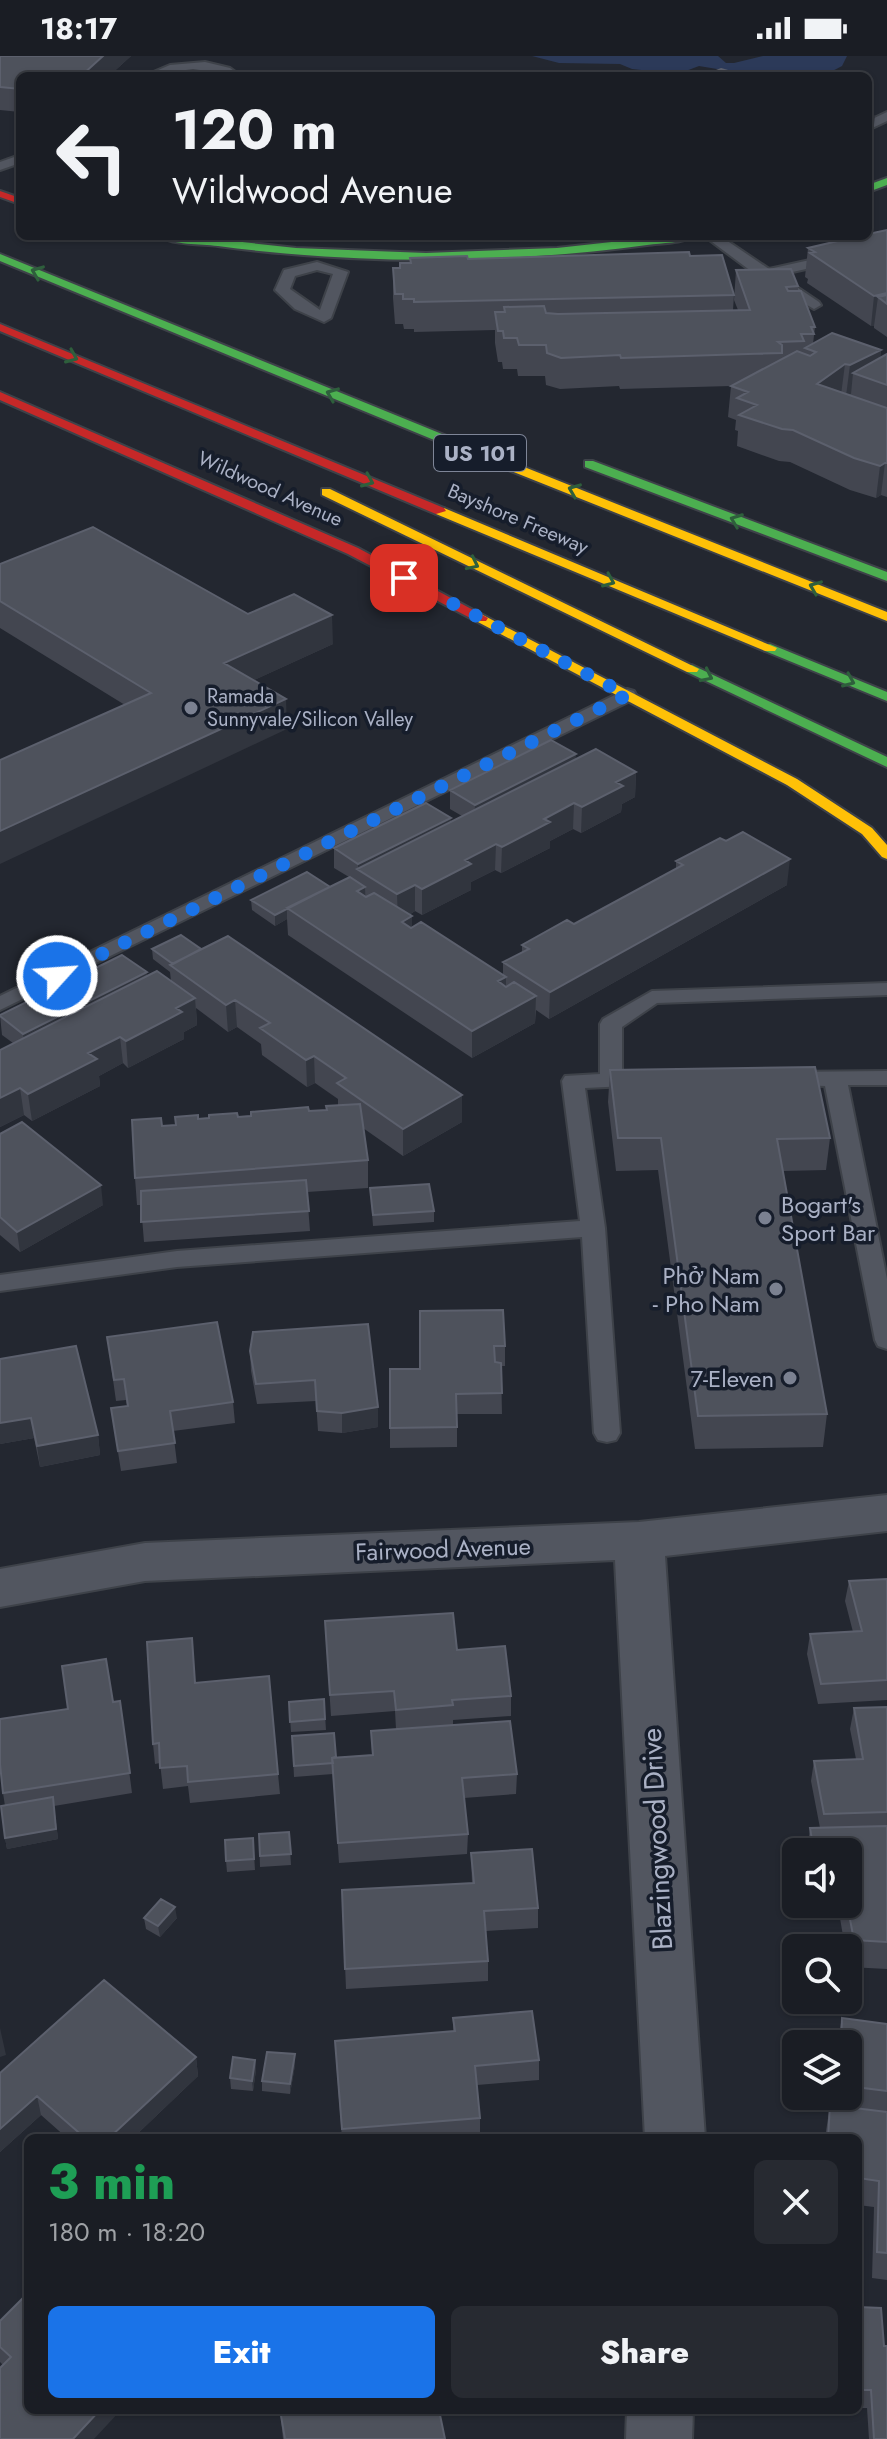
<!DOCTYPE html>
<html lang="en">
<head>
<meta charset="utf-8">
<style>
  :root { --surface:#1a1d24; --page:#272a31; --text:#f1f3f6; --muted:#9fa2a6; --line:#383b41; --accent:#1a73e8 }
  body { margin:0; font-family:Jost,sans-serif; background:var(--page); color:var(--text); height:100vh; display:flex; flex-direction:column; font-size:30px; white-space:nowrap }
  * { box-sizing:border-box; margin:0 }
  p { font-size:26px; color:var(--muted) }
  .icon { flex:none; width:44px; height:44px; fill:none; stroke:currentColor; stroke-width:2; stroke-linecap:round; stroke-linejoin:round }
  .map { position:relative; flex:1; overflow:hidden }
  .details { position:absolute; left:24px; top:2078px; width:838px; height:280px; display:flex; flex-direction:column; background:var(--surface); border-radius:12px; box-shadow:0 2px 6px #0004,0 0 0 2px var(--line) }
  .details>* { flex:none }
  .banner { position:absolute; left:16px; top:16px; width:856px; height:168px; border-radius:12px; box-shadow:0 2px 6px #0004,0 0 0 2px var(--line); background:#1a1d24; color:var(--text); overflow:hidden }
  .controls { position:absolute; left:782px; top:1782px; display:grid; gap:16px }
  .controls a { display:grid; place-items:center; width:80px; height:80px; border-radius:12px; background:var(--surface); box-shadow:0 2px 6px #0004,0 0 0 2px var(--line); font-size:40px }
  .pin { position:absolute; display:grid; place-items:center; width:68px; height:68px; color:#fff; margin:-34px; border-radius:16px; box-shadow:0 4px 12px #0006 }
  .me { position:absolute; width:88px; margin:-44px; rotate:64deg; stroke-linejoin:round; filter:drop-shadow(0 0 6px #0008) }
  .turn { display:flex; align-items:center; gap:28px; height:168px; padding:0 24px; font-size:36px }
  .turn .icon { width:104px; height:104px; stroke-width:2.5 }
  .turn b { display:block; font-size:56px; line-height:68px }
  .round { display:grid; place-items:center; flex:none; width:84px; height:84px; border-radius:12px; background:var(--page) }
  .head { display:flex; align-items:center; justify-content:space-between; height:136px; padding:0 24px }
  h1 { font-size:48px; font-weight:800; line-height:60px; color:#1e9e55 }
  .cta { display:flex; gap:16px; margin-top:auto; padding:16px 24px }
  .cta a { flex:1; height:92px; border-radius:12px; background:var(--accent); color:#fff; font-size:32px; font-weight:800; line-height:92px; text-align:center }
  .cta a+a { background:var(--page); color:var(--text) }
  .status { display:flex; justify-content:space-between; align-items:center; height:56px; padding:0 40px; background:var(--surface); direction:ltr }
  .status svg { height:22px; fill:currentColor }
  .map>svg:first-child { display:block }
  .water { fill:#2c3a59 }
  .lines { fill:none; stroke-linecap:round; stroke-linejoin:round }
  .lane-casing { stroke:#3e4249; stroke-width:4 }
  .street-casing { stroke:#3e4249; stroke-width:4 }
  .fast-casing { stroke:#3e4249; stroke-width:4 }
  .slow-casing { stroke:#3e4249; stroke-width:4 }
  .jam-casing { stroke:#3e4249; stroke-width:4 }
  .lane { fill:#525660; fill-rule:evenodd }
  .street { fill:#525660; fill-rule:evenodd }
  .fast { fill:#4caf50; fill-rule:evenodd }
  .slow { fill:#ffc107; fill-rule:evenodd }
  .jam { fill:#c62828; fill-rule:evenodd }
  .wall { fill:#434650 }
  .shaded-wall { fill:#31353e }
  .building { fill:#4e525c; stroke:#5c606d; stroke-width:2 }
  .oneway { stroke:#2e5f3c }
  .route { stroke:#1a73e8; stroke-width:14; stroke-dasharray:0 25.2 }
  .poi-dot { fill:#7b8191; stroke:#161d2b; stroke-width:3 }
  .labels { text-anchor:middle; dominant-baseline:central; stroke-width:7; stroke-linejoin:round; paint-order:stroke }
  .far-street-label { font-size:20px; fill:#aab1c5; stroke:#161d2b }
  .far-poi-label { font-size:20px; fill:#aab1c5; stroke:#161d2b; text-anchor:start }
  .shield { fill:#161d2b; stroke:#7e8597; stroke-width:2 }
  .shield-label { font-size:22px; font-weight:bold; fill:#aab1c5 }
  .poi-label { font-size:24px; fill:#aab1c5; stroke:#161d2b; text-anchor:end }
  .street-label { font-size:24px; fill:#aab1c5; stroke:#161d2b }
  .near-street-label { font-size:28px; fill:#aab1c5; stroke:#161d2b }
</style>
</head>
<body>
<div class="status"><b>18:17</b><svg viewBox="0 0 49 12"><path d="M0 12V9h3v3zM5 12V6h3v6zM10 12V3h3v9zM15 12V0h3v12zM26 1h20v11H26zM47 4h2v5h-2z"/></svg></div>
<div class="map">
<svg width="887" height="2383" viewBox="0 0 887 2383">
  <rect width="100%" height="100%" fill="#232730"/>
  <path class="water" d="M532,0H718L726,7H734L763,0H847L842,10L823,20H759L699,10L678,18L632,13L620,8L559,7Z"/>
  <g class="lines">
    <g class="lane-casing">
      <path id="lane" d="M205,6L230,12L241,20L193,13L144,20L170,9Z
        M887,56V65L868,74V65Z
        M20,99V107L0,114V106Z
        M704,180H720L769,213L887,187V195L779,219L819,246L821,249L814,253L759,221Z
        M317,206L348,216L331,262L324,266L295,253L275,234L284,214ZM317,214L333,218L320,254L290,233L295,220Z
        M627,633L634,635L636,639L634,643L0,954V940Z
        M887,927V939L657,947L622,971V1017L649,1019L652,1024L649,1029L585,1032L605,1172L620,1377L616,1384L607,1386L598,1384L594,1377L582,1181L177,1211L0,1235V1219L177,1195L580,1165L562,1025L565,1020L600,1018V968L603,963L652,935Z
        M887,1015V1029H848L887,1223V1293L878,1290L875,1284L825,1030L777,1028L774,1023L777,1018L785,1016Z"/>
    </g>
    <g class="street-casing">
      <path id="street" d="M887,1439V1475L665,1500L705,2082H645L615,1504L145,1525L0,1551V1513L145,1487L639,1466Z
        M627,2354H693L692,2383H626Z"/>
    </g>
    <g class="fast-casing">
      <path id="fast" d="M887,122V129L868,136V129Z
        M159,180H187L296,192L426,197L557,192L666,180H694C683,187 662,187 647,189C506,208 359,209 218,190C200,188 173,189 159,180Z
        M0,198L464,387L466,390L456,393L0,205Z
        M585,405H593L887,516V525L585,411Z
        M770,588L887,636V645L765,595V589Z
        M692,609L887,701V711L687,616V610Z"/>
    </g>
    <g class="slow-casing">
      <path id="slow" d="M456,387H464L887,556V565L456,393Z
        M322,433H330L699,613L697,616H687L322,439Z
        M436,452H444L777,592L775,595H765L436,458Z
        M481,558L797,723L872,772L887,789V803L882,801L862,778L787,729L476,565V559Z"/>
    </g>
    <g class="jam-casing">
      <path id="jam" d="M0,135L20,142V148L0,141Z
        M0,268L444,452L446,455L436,458L0,275Z
        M0,336L358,492L488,562L486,565H476L348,498L0,344Z"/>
    </g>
    <use href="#lane" class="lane"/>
    <use href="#street" class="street"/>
    <use href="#fast" class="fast"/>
    <use href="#slow" class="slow"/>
    <use href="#jam" class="jam"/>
  </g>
  <path class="wall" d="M0,0H131L109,20H20V56L0,54Z
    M887,174V281L874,272V270H871L807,227L808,223L805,221L808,192Z
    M690,200L734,239L733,254H738L734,244L736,214L798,230V235L815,271L813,288L881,294L880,302L887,298V441L881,439L876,442L850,434L790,406L779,405L737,390L738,375L735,374L736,364L728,361L731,330L620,333L619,330L560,333L546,329L545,320H518L517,313H503L502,306H498L495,287V274L414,276V273H404L403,268H395L393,242V212L468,203Z
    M0,508L248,558L333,588L254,624L287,673L125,649L0,572Z
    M575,704L636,716L635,741L622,748L621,756L581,777L573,773L550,785V792L501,817L495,814L471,826V834L422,859L415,855L409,859L412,871L503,919V906L522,896V889L574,868L676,813V805L787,829L549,963L536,954L535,967L472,1002L288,879L287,863L275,870L252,854L251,844L330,831L349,821L334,812V792L451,762V766L462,760L450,753V734Z
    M152,893L462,1066L403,1100L363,1072L368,1104V1132L307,1136L310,1175L144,1186L141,1149H137L135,1122L162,1070L176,1069L198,1063L326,1054L338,1049V1043L315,1027L307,1031L262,999L261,988L237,971L228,976L196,952L197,969L184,976V983L128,1012L123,1007L99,1020L100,1030L32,1065L24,1059L0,1071V994L13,987L2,979L0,959L147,916V920L171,925L170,916L153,903Z
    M610,1014L830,1082L826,1114L783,1115L827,1358L823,1391L695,1393L658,1114L616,1115L608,1046Z
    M0,1078L103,1149L20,1196L0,1179Z
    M370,1132L434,1155V1166L373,1170Z
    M420,1255L505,1290V1310H501L502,1358H457V1391L390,1392V1313H420Z
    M253,1276L378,1371L342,1377L318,1375L316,1345L257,1348L251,1315L250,1295Z
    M107,1281L233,1346L235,1367L173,1375L177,1407L121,1415L111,1352L127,1350L126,1344L116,1345Z
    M0,1303L98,1379L100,1399L40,1411L34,1382L0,1388Z
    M887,1523V1644L818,1648L807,1598L810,1578L853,1576L845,1545L849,1525Z
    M326,1585L457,1594L511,1640V1660L453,1664V1669L517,1718L516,1738L464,1742L468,1778L467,1798L339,1807L333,1718L294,1721L292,1680L336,1701L372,1699L371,1675L396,1673L395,1655L331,1660Z
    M195,1627L278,1718L280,1738L190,1747L188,1730L163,1733L160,1707L155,1708L153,1688Z
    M324,1643L326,1674L291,1676L289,1646Z
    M120,1645L132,1737L54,1750L58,1783L7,1793L5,1782V1750L3,1737L113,1646Z
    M887,1651V1913L849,1911L848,1892H845L839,1856L816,1857L814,1848H848V1796H807L810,1772H820L811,1725L814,1705L856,1703L850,1673L854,1652Z
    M289,1776L291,1809L260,1811L259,1778Z
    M253,1782L255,1814L227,1816L226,1805Z
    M471,1797L538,1852V1872L486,1875L488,1905V1925L346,1933L342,1834L472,1828Z
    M144,1862H177L160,1881L146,1873Z
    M453,1962L539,2004V2024L477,2029L480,2062V2081L342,2082L336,2005L453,1975Z
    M842,1962L887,1968V2224L872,2222L874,2151L858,2149V2082H825L830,2049L836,2050V2040H848V1988H837Z
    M295,1998V2009L290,2038L262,2035V2025Z
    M196,2001L198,2020L133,2082H67L41,2059L0,2096V2017Z
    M255,2004L256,2014L253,2035L231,2033L230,2022Z
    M858,2251L884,2290L887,2383H869L867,2352H858Z
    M0,2265L28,2354L3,2309L0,2306Z
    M280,2354H439L445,2383H283Z"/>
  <path class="shaded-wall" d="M103,0H131L109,20H81Z
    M875,59L872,87L868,89V63Z
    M887,237V248L878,241L874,270H871L874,240Z
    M881,294L877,325L853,317L851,338L846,340L850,309Z
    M845,308L841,339L817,328Z
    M885,407L881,439L876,442L880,410Z
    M332,559L333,588L226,637L224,607Z
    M286,643L287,673L0,808V775Z
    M576,698L575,717L474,768L475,749Z
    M636,716L635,741L622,748L621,756L581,777L582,751L616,726Z
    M574,747L573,773L550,785V792L501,817L502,791L544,763Z
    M451,762V781L358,814V808Z
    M496,788L495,814L471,826V834L422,859V833L465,804Z
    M790,803L787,829L549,963L550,936Z
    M415,829V855L398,865L397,838Z
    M365,831L366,857L357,835Z
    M287,853V863L275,870V859Z
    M412,860V887L402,866Z
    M147,916L148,935L26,997L23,978Z
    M506,921V948L498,925Z
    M536,940L535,967L472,1002V975Z
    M195,942L197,969L184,976V983L128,1012L126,985L176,952Z
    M235,944L237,971L228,976L226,949Z
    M120,981L123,1007L99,1020L100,1030L32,1065L28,1038L88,997Z
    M314,1000L315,1027L307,1031L306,1004Z
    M20,1032L24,1059L0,1071V1042Z
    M462,1039V1066L403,1100V1073Z
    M101,1129L103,1149L20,1196L17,1176Z
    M378,1351V1371L342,1377V1357Z
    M31,1362L34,1382L0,1388V1367Z
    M98,1379L100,1399L40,1411L37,1390Z
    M53,1741L58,1783L7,1793L5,1782Z
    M175,1851L177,1862L160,1881L158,1870Z
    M0,1972L6,1999L0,2001Z
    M295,1998V2009L290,2038V2028Z
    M196,2001L198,2020L133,2082H109Z
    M255,2004L256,2014L253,2035L252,2025Z
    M37,2040L41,2059L0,2096V2073Z
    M100,2354H121L94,2383H73Z"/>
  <path class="building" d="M0,0H103L81,20H20V33L0,31Z
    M721,13L745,20H704Z
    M887,174V237L874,240L810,197L815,196L808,192L859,180H868V178Z
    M689,196L690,200L722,199L734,239L414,246V243H403V238H395L393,212H400V207H411L410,202L467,200L468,203Z
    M791,213L798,230L786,231L788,235H801L815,271H811L814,278H801L804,285L778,286L782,289V297L621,302L620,299L561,302L547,297L546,289H519L517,282H504L503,275H498L495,256H505L504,251L544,250L546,257L558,258L750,254L736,214Z
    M887,239V248L878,241Z
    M832,277L881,294L850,309L845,308L817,328L887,352V407H885L880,410L854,402L793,374L782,373L739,359L757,349L737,342L748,336L731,330L797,295L810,300L816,296L805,292Z
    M887,298V329L853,317Z
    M93,471L248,558L294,538L332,559L224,607L286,643L0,775V704L151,637L0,545V508Z
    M551,684L576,698L475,749L450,734Z
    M596,693L636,716L616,726L623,730L582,751L574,747L544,763L550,766L502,791L496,788L465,804L471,808L422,833L415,829L397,838L357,813Z
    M426,747L451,762L358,808L334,792Z
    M743,776L790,803L550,936L503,906L529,893L522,889L567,864L574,868L683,809L676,805L720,782L726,785Z
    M307,816L330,831L275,859L251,844Z
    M350,821L365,831L357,835L366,841L374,837L412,860L402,866L411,872L421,866L506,921L498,925L506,931L514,926L536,940L472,975L287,852Z
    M181,879L201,893L173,908L152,893Z
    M228,880L462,1039L403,1073L337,1027L346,1022L314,1000L306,1004L260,972L270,967L235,944L226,949L170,909Z
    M122,899L147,916L23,978L0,960V959Z
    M157,915L195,942L176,952L182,956L126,985L120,981L88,997L97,1003L28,1038L20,1032L0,1042V994Z
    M815,1011L830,1082L777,1083L827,1358L698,1360L661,1082H618L610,1014Z
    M360,1048L368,1104L135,1122L132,1064L161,1062L162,1070L176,1069L175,1061L198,1059V1063L209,1062V1059L237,1057L238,1061L251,1060V1056L308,1051L309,1055L327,1054L326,1050Z
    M22,1066L101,1129L17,1176L0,1161V1078Z
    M306,1124L309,1155L141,1166V1135Z
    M429,1128L434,1155L373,1159L370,1132Z
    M503,1254L505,1290H494L495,1306L501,1307L502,1337L456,1338L457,1371L390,1372V1313H420V1255Z
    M217,1266L233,1346L170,1355L175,1387L118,1395L111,1352L128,1350L124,1323L114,1324L107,1281Z
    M368,1268L378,1351L342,1357L317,1355L315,1324L256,1328L250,1295L253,1276Z
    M76,1290L98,1379L37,1390L31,1362L0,1367V1303Z
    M887,1523V1624L821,1628L810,1578L862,1575L849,1525Z
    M453,1557L457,1594L505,1590L511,1640L452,1644L453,1649L396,1654L394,1635L330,1639L325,1565Z
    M192,1582L195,1627L269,1620L278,1718L188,1726L187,1710L160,1712L159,1687L153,1688L147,1586Z
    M106,1603L113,1646L120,1645L130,1717L3,1737L0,1708V1663L68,1653L62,1610Z
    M324,1643L325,1663L290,1666L289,1646Z
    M887,1651V1756L824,1758L814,1705L863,1703L854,1652Z
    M510,1665L517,1718L462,1722L468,1778L338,1787L332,1702L373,1699L371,1675Z
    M334,1677L336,1701L332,1702L333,1707L294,1710L292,1680Z
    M53,1741L56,1773L5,1782L1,1750Z
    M887,1770V1886L854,1884L847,1848H848V1796H814L810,1772Z
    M289,1776L291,1798L260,1800L259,1778Z
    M253,1782L254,1803L226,1805L225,1784Z
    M532,1793L538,1852L484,1855L488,1905L345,1913L342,1834L474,1827L471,1797Z
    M161,1843L175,1851L158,1870L144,1862Z
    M104,1924L196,2001L109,2082H85L37,2040L0,2073V2017Z
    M532,1955L539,2004L475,2010L480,2062L342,2073L335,1985L455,1975L453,1962Z
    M842,1962L887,1968V2035L848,2030V1988H841Z
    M267,1996L295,1998L290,2028L262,2025Z
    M233,2001L255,2004L252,2025L230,2022Z
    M830,2049L887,2056V2197L877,2196L879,2125L858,2122V2082H828Z
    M28,2237V2354H100L73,2383H0V2312L11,2301L0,2291V2265Z
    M858,2251L881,2252L884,2290H887V2383H874L871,2334H858Z
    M280,2354H439L445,2383H285Z"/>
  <defs><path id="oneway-chevron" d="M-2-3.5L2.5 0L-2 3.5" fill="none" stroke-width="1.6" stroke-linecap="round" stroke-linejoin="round" transform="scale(2)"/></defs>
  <g class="oneway">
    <use href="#oneway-chevron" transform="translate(37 216) rotate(-158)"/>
    <use href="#oneway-chevron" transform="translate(72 301) rotate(23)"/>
    <use href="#oneway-chevron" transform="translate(332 338) rotate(-158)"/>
    <use href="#oneway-chevron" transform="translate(368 425) rotate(23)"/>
    <use href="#oneway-chevron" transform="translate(574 434) rotate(-158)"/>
    <use href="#oneway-chevron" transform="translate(736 464) rotate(-159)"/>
    <use href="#oneway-chevron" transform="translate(473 508) rotate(26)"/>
    <use href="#oneway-chevron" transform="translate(609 525) rotate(23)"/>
    <use href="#oneway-chevron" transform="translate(815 531) rotate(-158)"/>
    <use href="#oneway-chevron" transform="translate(707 620) rotate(26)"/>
    <use href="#oneway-chevron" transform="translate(849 625) rotate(23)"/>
  </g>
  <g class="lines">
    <path class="route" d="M57,920L627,639L404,522"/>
  </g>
  <g class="poi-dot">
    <circle cx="191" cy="652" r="8"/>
    <circle cx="765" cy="1162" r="8"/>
    <circle cx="776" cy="1233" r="8"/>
    <circle cx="790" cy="1322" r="8"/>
  </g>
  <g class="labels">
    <g class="far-street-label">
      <text transform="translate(270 433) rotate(24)">Wildwood Avenue</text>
      <text transform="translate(518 463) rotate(23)">Bayshore Freeway</text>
    </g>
    <g class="far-poi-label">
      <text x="207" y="640">Ramada<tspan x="207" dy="23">Sunnyvale/Silicon Valley</tspan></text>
    </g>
    <rect class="shield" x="434" y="379" width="92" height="36" rx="6"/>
    <g class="shield-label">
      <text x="480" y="397">US 101</text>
    </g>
    <g class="poi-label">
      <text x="781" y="1148" text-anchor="start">Bogart's<tspan x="781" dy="28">Sport Bar</tspan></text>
      <text x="760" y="1219">Phở Nam<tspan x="760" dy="28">- Pho Nam</tspan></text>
      <text x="774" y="1322">7-Eleven</text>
    </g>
    <g class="street-label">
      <text transform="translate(443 1493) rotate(-2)">Fairwood Avenue</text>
    </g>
    <g class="near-street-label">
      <text transform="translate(657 1783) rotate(-93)">Blazingwood Drive</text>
    </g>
  </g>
</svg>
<div class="controls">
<a><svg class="icon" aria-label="sound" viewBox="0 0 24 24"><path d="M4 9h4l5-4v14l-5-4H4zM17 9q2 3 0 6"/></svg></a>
<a><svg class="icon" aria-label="search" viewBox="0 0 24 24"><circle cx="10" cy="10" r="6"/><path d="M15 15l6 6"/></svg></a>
<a><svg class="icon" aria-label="layers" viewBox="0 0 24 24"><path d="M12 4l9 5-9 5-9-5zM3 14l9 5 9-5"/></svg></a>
</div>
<div class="pin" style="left:404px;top:522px;background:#d93025"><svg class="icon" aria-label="arrive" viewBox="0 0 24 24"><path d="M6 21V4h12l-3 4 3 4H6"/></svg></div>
<svg class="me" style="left:57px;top:920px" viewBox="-20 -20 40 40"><circle r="17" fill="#1a73e8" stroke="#fff" stroke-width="3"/><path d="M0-11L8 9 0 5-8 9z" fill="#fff"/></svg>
<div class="banner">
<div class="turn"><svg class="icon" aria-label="left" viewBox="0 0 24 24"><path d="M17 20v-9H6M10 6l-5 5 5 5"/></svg><div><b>120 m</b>Wildwood Avenue</div></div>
</div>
<section class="details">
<div class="head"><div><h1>3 min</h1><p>180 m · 18:20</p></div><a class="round"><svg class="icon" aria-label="close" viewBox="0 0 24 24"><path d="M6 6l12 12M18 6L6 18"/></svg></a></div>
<div class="cta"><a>Exit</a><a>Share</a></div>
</section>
</div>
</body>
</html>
